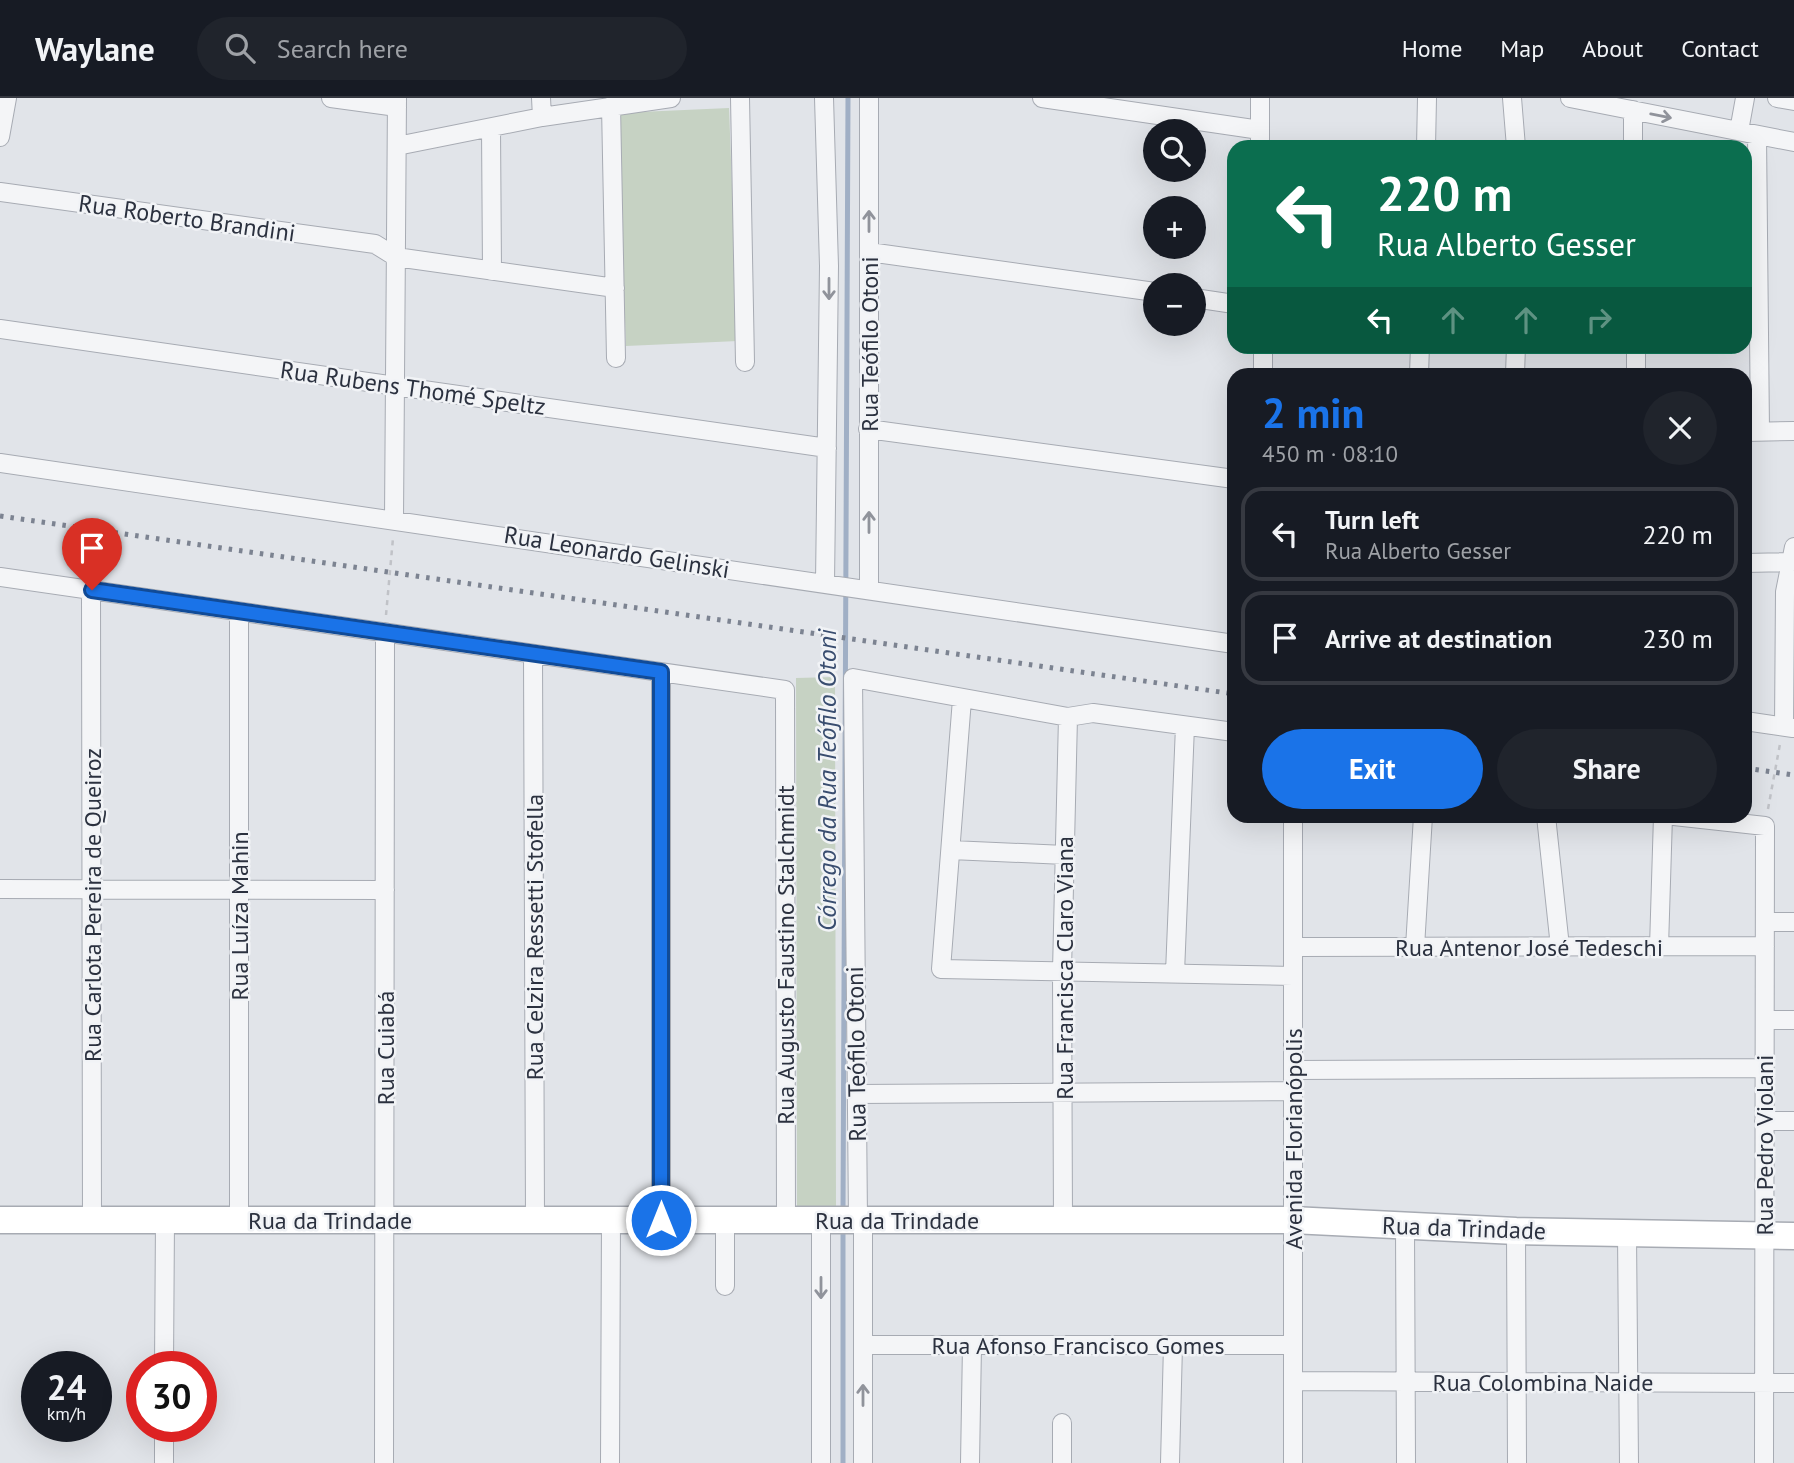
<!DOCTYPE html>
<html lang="en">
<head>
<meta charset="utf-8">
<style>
  :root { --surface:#171b24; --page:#20242c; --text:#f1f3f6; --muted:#9ea1a6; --line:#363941; --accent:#1a73e8 }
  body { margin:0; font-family:"PT Sans",sans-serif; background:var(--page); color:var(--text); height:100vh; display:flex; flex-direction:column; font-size:26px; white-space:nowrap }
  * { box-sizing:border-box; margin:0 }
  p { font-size:23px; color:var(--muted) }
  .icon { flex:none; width:38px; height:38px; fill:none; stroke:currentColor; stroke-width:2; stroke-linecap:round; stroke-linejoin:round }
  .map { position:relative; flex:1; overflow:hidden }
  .sheet { position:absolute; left:1227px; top:270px; width:525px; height:455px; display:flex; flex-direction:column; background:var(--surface); border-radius:21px; box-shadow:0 7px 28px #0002 }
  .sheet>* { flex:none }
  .hud { position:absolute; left:1227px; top:42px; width:525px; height:214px; border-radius:21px; box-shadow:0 7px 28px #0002; background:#0b6e4f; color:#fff; overflow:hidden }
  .controls { position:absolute; left:1143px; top:21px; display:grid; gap:14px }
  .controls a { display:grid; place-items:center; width:63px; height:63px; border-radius:50%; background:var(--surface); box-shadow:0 7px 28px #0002; font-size:35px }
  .speed { position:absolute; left:21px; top:1253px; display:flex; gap:14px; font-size:35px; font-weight:700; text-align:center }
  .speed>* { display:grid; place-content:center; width:91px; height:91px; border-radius:50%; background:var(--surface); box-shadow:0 7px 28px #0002; line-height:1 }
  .speed small { font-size:18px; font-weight:400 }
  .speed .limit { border:10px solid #d22; background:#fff; color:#111 }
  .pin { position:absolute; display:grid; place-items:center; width:60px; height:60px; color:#fff; margin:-72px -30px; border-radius:50% 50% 50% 0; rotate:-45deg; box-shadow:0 0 7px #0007 }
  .pin .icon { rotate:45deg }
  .me { position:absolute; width:77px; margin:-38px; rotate:0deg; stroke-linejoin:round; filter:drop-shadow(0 0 5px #0008) }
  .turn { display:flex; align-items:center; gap:24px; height:147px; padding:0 35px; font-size:32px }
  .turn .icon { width:91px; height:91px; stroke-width:2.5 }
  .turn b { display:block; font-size:49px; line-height:60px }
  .lanes { display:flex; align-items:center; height:66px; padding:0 35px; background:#0003; justify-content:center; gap:35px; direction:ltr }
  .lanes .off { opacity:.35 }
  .round { display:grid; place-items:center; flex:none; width:74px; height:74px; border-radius:37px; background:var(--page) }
  .headline { display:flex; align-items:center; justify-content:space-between; height:119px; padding:0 35px }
  h1 { font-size:42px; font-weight:700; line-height:52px; color:var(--accent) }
  .action { display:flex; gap:14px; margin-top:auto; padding:14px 35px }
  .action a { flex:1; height:80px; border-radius:42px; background:var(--accent); color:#fff; font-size:28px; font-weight:700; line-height:80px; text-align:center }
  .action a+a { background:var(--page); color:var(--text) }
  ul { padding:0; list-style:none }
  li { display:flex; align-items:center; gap:21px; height:94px; margin:0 14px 10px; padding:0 21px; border:4px solid var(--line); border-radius:21px }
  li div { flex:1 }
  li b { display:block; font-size:26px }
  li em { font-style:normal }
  header { display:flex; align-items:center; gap:42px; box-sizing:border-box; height:98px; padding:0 35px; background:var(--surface); border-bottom:2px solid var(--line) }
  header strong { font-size:33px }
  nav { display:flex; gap:38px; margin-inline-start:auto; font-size:24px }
  .search { width:490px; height:63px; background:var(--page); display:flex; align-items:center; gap:18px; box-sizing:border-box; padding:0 24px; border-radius:38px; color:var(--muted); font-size:26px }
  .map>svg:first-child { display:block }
  .green { fill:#c6d2c3 }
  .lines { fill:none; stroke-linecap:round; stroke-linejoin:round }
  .stream { stroke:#a0afc5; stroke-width:5 }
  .street-casing { stroke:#a7abb3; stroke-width:20 }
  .secondary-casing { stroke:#a7abb3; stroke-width:29 }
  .path { stroke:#c0c2c7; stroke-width:2.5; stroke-dasharray:5 5; stroke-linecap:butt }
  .street { stroke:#f4f5f7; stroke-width:18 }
  .secondary { stroke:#fff; stroke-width:26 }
  .rail { stroke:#7c8391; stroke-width:5; stroke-dasharray:3.5 7; stroke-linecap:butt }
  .oneway { stroke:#90939b }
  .route-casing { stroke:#114b97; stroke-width:18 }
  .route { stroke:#1a73e8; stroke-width:12 }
  .labels { text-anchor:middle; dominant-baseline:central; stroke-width:5; stroke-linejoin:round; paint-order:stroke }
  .street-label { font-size:24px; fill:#2b313f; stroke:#f1f3f6 }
  .water-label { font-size:26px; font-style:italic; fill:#394d6f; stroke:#f1f3f6 }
</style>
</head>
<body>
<header>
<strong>Waylane</strong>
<div class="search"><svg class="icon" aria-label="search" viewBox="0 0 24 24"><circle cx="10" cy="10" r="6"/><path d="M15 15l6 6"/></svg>Search here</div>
<nav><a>Home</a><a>Map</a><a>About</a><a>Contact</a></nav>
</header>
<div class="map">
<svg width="1794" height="1365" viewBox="0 0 1794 1365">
  <rect width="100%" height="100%" fill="#e1e4e9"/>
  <path class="green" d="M729,10L738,243L626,248L617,15Z
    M835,579L836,1110H797L796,580Z"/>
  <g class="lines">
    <path class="stream" d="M843,1113L848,0
      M843,1130V1365"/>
    <g class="street-casing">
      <path id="street" d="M331,0L397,9
        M541,0L542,19
        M740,0L745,264
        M824,0L829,168L825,485
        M1042,0L1260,32
        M1260,0V49
        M1512,0L1516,49
        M1570,0L1794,44
        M1777,0L1794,3
        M611,8L616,260
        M1633,12V49
        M491,30L492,173
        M1739,33L1745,0
        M1757,37L1760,334
        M0,39L7,0
        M397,48L542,19L671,0
        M1426,49L1427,0
        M0,94L375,146L396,159L615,190
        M869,154L1155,194
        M1194,200L1234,206
        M0,231L827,350
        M1263,248V276
        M1636,248V276
        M1419,276L1420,248
        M1515,276L1516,248
        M868,331L1234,381
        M1745,334L1794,333
        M0,365L1234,546
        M394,421L397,0
        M1745,465L1790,464
        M0,479L785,592L786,1122
        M91,492L92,1122
        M869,492V0
        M533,556L535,1122
        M661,574V1122
        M962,601L941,871L1293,878
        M1745,623L1793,630
        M1784,628L1785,494L1794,449
        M1546,718L1560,849
        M1674,718L1765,728L1764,1365
        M951,752L1065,757
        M0,791L385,792
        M1765,824H1794
        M1293,849L1765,848
        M1415,849L1423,718
        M1659,849L1663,718
        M1175,875L1185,628
        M1765,922H1794
        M1293,972L1764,970
        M857,996L1293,993
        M1764,1023H1794
        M239,1122V514
        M858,1122L853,580L1068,619L1093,615L1234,634
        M863,1122V1365
        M1063,1122L1062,873L1068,619
        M1405,1128L1406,1365
        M1516,1133L1517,1365
        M1627,1136L1629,1365
        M725,1188V1122
        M863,1247H1293
        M164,1269L165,1122
        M1293,1283L1794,1285
        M1062,1325V1365
        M164,1365V1328
        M384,1365L385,534
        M610,1365L611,1122
        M821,1365V1122
        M970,1365L972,1247
        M1170,1365L1173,1247
        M1293,1365V718"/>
    </g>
    <g class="secondary-casing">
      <path id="secondary" d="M0,1122H1292L1516,1133L1794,1138"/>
    </g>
    <path class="path" d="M386,517L393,440
      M1768,711L1780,646"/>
    <use href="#street" class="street"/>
    <use href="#secondary" class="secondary"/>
    <path class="rail" d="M0,418L1234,596
      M1745,670L1794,677"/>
  </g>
  <defs><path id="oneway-shaft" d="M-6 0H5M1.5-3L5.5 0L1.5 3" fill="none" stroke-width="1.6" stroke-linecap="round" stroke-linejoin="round" transform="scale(1.75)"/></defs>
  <g class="oneway">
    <use href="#oneway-shaft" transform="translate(1661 18) rotate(11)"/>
    <use href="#oneway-shaft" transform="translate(869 123) rotate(-90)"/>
    <use href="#oneway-shaft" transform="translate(829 191) rotate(90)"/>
    <use href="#oneway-shaft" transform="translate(869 424) rotate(-90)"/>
    <use href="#oneway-shaft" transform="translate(821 1190) rotate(90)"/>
    <use href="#oneway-shaft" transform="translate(863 1297) rotate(-90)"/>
  </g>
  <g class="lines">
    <g class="route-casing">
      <path id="route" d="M92,492L661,574V1122"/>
    </g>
    <use href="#route" class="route"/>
  </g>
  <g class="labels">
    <g class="street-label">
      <text transform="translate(187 120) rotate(8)">Rua Roberto Brandini</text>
      <text transform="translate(869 246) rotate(-90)">Rua Teófilo Otoni</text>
      <text transform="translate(413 290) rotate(8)">Rua Rubens Thomé Speltz</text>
      <text transform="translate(617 454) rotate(9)">Rua Leonardo Gelinski</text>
      <text transform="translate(92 807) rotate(-90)">Rua Carlota Pereira de Queiroz</text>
      <text transform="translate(239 818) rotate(-90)">Rua Luíza Mahin</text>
      <text transform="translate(534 839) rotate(-90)">Rua Celzira Ressetti Stofella</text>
      <text x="1529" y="849">Rua Antenor José Tedeschi</text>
      <text transform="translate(785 857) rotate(-90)">Rua Augusto Faustino Stalchmidt</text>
      <text transform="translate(1064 870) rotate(-90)">Rua Francisca Claro Viana</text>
      <text transform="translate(385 950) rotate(-90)">Rua Cuiabá</text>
      <text transform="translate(856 956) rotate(-91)">Rua Teófilo Otoni</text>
      <text transform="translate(1293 1041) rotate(-90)">Avenida Florianópolis</text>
      <text transform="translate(1764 1047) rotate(-90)">Rua Pedro Violani</text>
      <text x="330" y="1122">Rua da Trindade</text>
      <text x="897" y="1122">Rua da Trindade</text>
      <text transform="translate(1464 1130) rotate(2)">Rua da Trindade</text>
      <text x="1078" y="1247">Rua Afonso Francisco Gomes</text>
      <text x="1543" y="1284">Rua Colombina Naide</text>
    </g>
    <g class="water-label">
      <text transform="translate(826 682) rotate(-90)">Córrego da Rua Teófilo Otoni</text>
    </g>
  </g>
</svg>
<div class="controls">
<a><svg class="icon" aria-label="search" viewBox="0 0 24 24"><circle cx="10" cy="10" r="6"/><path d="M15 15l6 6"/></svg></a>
<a>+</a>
<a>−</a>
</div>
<div class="speed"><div>24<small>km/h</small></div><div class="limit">30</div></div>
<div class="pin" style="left:92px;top:492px;background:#d93025"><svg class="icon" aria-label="arrive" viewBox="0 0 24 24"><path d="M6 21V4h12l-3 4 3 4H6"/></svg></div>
<svg class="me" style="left:661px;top:1122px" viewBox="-20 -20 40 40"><circle r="17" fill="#1a73e8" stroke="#fff" stroke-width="3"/><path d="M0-11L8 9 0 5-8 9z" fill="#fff"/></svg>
<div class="hud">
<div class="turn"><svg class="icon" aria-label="left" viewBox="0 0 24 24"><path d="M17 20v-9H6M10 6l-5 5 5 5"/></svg><div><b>220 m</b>Rua Alberto Gesser</div></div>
<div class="lanes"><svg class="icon" aria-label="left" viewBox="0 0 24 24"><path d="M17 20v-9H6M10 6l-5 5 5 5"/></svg><svg class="icon off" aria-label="ahead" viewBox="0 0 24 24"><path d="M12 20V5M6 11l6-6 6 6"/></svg><svg class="icon off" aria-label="ahead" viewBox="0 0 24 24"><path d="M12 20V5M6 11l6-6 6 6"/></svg><svg class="icon off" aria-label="right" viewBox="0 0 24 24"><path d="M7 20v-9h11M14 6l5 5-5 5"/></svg></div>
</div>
<section class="sheet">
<div class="headline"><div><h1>2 min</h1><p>450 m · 08:10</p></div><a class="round"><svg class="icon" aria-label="close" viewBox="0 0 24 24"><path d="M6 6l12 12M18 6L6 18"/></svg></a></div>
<ul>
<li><svg class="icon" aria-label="left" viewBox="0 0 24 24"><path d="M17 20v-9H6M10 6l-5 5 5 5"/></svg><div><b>Turn left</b><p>Rua Alberto Gesser</p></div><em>220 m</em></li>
<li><svg class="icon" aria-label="arrive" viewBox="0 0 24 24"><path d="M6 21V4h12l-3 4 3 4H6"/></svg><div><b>Arrive at destination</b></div><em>230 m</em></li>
</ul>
<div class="action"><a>Exit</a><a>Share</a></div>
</section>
</div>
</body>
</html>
